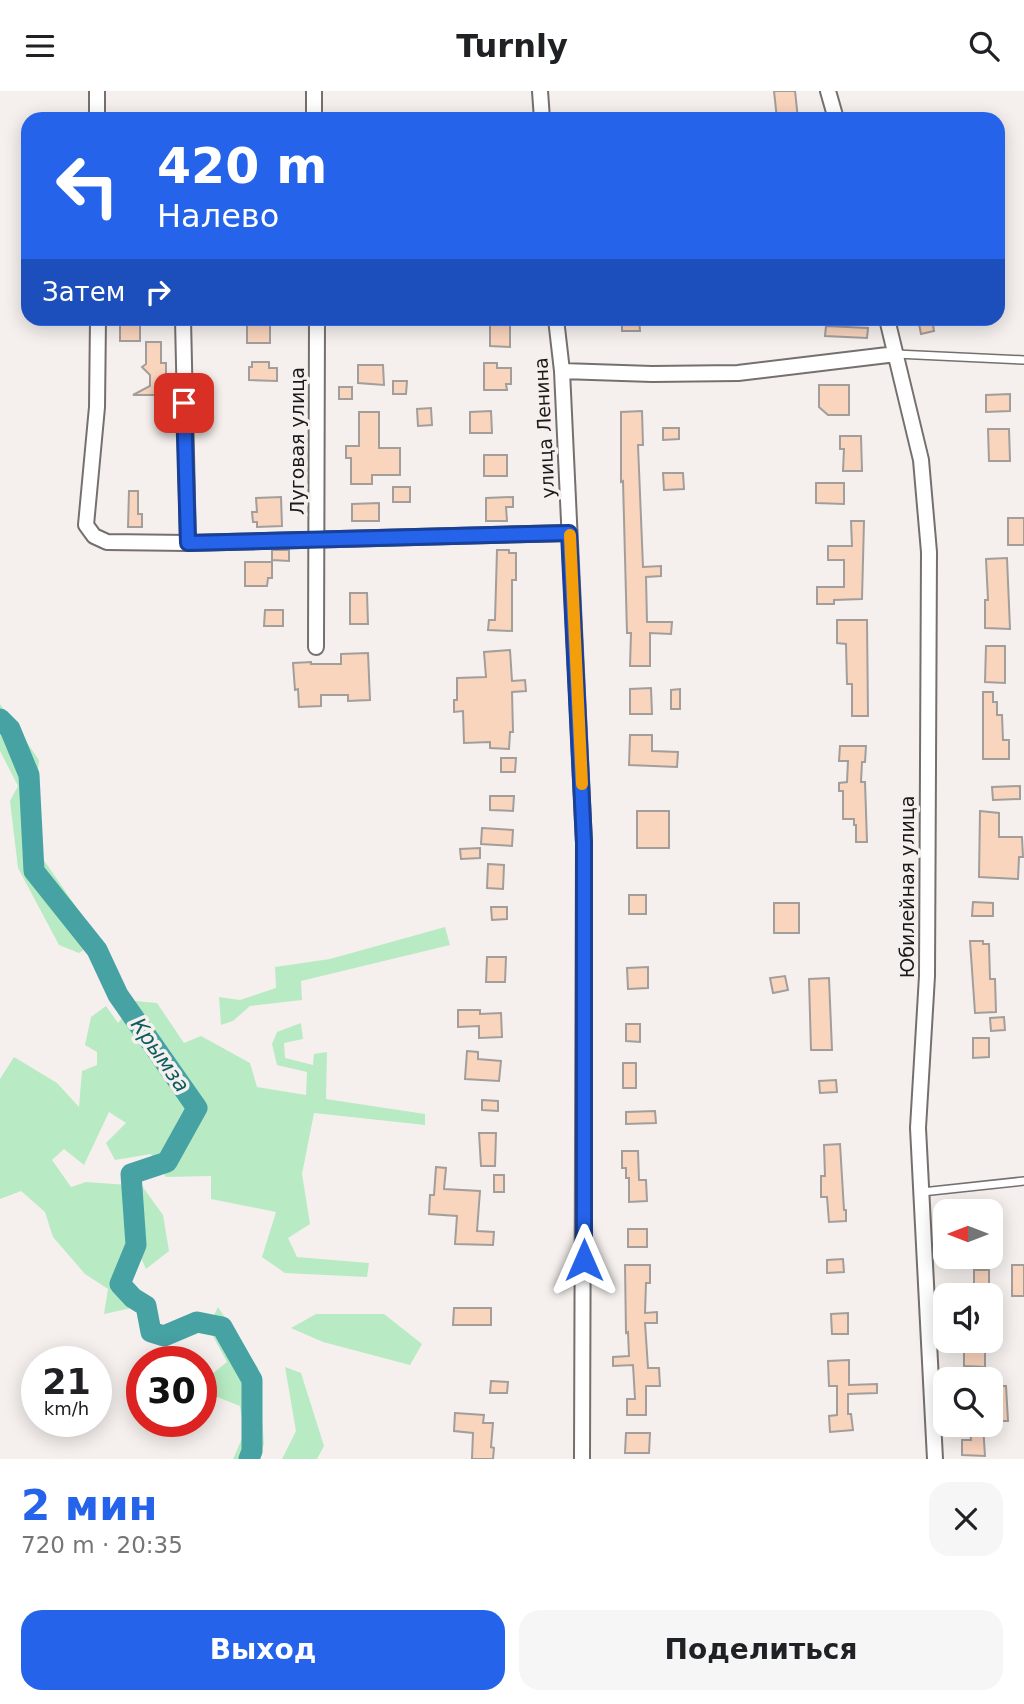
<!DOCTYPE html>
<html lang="ru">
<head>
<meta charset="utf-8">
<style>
  :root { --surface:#fff; --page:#f6f6f6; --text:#202124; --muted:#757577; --accent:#2563eb }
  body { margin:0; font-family:"DejaVu Sans",sans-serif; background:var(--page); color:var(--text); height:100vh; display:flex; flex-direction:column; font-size:26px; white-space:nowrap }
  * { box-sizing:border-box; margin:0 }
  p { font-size:23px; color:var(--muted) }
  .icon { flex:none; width:38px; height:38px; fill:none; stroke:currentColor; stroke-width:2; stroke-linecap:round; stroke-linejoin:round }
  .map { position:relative; height:1368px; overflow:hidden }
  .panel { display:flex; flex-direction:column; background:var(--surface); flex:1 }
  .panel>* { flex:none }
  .guide { position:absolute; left:21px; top:21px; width:984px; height:214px; border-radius:21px; box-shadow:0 4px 18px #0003; background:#2563eb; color:#fff; overflow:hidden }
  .needle { width:46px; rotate:270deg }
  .controls { position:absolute; left:933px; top:1108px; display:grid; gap:14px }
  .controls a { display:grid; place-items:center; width:70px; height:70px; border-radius:14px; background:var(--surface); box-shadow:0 4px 18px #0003; font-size:35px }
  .speed { position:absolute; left:21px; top:1255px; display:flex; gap:14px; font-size:35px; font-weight:700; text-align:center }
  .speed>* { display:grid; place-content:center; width:91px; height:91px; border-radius:50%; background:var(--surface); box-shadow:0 4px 18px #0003; line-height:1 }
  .speed small { font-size:18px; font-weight:400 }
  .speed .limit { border:10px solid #d22; background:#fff; color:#111 }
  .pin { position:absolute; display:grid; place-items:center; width:60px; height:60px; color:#fff; margin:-30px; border-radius:14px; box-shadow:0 4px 10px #0006 }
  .me { position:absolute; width:77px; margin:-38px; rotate:0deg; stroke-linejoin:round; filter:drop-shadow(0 0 5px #0008) }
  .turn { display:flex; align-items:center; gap:24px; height:147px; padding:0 21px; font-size:32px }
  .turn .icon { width:91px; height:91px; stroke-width:2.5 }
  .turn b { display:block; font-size:49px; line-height:60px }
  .then { display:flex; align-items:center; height:66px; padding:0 21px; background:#0003; gap:14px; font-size:26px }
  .round { display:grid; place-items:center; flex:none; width:74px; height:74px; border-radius:21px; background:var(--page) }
  .overview { display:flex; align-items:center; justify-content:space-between; height:119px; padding:0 21px }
  h1 { font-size:42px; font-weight:600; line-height:52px; color:var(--accent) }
  .cta { display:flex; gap:14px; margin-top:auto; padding:14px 21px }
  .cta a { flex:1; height:80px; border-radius:21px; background:var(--accent); color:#fff; font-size:28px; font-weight:600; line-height:80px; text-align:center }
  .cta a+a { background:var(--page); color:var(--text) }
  header { display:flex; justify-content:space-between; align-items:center; height:91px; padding:0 21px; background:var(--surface); font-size:32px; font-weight:600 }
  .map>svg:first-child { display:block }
  .green { fill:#b8ebc3 }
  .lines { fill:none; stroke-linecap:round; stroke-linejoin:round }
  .river { stroke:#47a2a4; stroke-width:21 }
  .building { fill:#fad5be; stroke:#a29e9b; stroke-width:2 }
  .service-casing { stroke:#75706e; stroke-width:10 }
  .minor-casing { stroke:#75706e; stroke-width:18 }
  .service { stroke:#fff; stroke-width:7 }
  .minor { stroke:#fff; stroke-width:14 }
  .route-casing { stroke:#184099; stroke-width:18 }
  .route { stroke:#2563eb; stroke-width:12 }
  .slow { stroke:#f59e0b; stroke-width:12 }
  .labels { text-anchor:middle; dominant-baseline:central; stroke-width:7; stroke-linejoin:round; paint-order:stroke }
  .street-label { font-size:19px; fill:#1c1a19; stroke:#f5f0ed }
  .water-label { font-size:21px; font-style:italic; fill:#0d5c5d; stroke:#f5f0ed }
</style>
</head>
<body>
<header><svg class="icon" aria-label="menu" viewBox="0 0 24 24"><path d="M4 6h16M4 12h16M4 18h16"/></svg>Turnly<svg class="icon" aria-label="search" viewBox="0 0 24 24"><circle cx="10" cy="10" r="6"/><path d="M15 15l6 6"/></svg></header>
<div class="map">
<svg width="1024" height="1368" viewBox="0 0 1024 1368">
  <rect width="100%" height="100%" fill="#f5f0ed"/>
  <path class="green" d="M0,613L39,669L36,704L41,765L99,849L79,862L59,854L18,777L10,710L18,695L0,660Z
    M445,836L450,854L301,890L302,909L250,915L233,930L221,934L219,906L240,909L276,897L275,876L330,868Z
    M135,910L157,912L184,952L201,945L250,972L257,996L306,1004L307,981L277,974L272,953L277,941L301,932L303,948L284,952L285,967L313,974L314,963L327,961L326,1008L425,1023V1034L314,1022L302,1083L310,1133L288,1147L297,1166L369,1172L367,1186L285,1182L262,1166L276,1121L211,1108V1085L166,1086L151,1063L115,1069L106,1052L126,1032L109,1021L84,1074L64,1058L52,1069L71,1096L86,1091L142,1095L163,1124L169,1160L146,1178L129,1140L117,1182L136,1216L104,1223L108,1198L85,1183L53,1146L45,1121L21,1100L0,1108V988L14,966L57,992L79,1016L82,980L97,974V961L85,954L91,926L106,915L118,932Z
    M218,1216L258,1277L264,1353L259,1368H233L244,1343L240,1315L212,1304L211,1284L227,1271L208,1236Z
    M316,1223H384L422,1253L410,1274L323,1251L291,1237Z
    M285,1276L301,1282L324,1355L317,1368H282L296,1340Z"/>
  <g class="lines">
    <path class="river" d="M0,628L10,638L29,684L34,780L97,859L118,904L197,1017L167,1071L131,1083L136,1154L120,1193L133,1207L146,1215L151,1241L164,1245L197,1231L222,1236L252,1289V1360L249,1368"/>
  </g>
  <path class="building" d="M774,0H795L798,28H777Z
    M120,228H140V250H120Z
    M490,228L510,229V256L490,255Z
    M622,228H639L640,240H622Z
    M918,228H932L934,240L921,243Z
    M247,233H270V252H247Z
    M826,235L868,237L867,247L825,245Z
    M146,251H161V272H166V304H133L150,295V284L142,276L146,273Z
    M252,271H269V277H277V290L249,289V276H252Z
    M484,272H497V277H511V293H506L507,299H484Z
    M358,274H383L384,294L358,292Z
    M393,290H407L406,303H393Z
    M819,294H849V324H828L819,316Z
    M339,296H352V308H339Z
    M1010,303V320L986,321V304Z
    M431,317L432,334L418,335L417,318Z
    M491,320L492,342H470V321Z
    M642,320L643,354H638L643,476L661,475V485L646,486L647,531H672L671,543L650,542V575H630L631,542H627L623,390L621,391V321Z
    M359,321H379V357H400V384H372V393H351V367H346V355H359Z
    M663,337H679V348L663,349Z
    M988,338H1009L1010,370H989Z
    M840,345H861L862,380H843L844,358H840Z
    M484,364H507V385H484Z
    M663,382H683L684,398L664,399Z
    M816,392H844V413L816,412Z
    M393,396H410V411H393Z
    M129,400H138V423H142V436H128Z
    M281,406L282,435L257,436V431H253L252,421H257L256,407Z
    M513,406V416H506L507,430H486V407Z
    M379,412V430H352V413Z
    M1008,427H1024V454H1008Z
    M851,430H864L862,508L834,509V513H817V496H844V469H828V455H852Z
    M272,459H289V470L272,469Z
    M497,459H509V462H516V489H512V540L488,539L489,529H495Z
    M1007,467L1010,538L985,537V509H988L986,468Z
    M245,471H272V487H268L267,495H245Z
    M350,502H367L368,533H350Z
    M265,519H283V535H264Z
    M837,529H867L868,625H852V593H847L846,553L837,552Z
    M986,555H1005V592L985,591Z
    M510,559L512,590L525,589L526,600L512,601L513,641H510L509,658L490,657V651L464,652L463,620L454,621V609H457V587L486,586L484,561Z
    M368,562L370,609L348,610V604H321V615L299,616L298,598L295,599L293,572L311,571V573H341V563Z
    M651,597L652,623H630V598Z
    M680,598V618H671V599Z
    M983,601H993V611H997V624H1002L1003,649H1009V668H983Z
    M630,644H652V660L678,661L677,676L629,674Z
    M840,655H866L865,671H862L861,691H865L867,751H856V734H854V728H843V700H839V692L847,691L848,670H839Z
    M501,667H516L515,681H501Z
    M1020,695V708L993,709L992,696Z
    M490,705H514L513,720L490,719Z
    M637,720H669V757H637Z
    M980,720L999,722V746H1022L1023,766H1019L1018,788L979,786Z
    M482,737L513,739L512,755L481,753Z
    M480,757V767L461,768L460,758Z
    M488,773L504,774L503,798L487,797Z
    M629,804H646V823H629Z
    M973,811L993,812V825H972Z
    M774,812H799V842H774Z
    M491,816H507V828L492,829Z
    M970,850H983V853H989L990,888H995L996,921L975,922Z
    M487,866H506L505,891H486Z
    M648,876V897L628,898L627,877Z
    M785,885L788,899L773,902L770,887Z
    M829,887L832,959H811L809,888Z
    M458,919H480V923L501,922L502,946L479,947V935L458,936Z
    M1004,926L1005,939L991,940L990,927Z
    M626,933H640V951L626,950Z
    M973,947H989V966L973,967Z
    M467,960L478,961V968L501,970L499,990L465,988Z
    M623,972H636V997H623Z
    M836,989L837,1001L820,1002L819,990Z
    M482,1009L498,1010V1020L482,1019Z
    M655,1020L656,1032L626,1033V1021Z
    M479,1042H496L495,1075H481Z
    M840,1053L844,1119H846V1130L829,1131L827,1106H821V1085H825L824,1054Z
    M622,1060H638L639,1089H646L647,1110L629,1111V1087H626V1077H622Z
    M436,1076L446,1077L444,1098L480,1100L477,1140L494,1141L493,1154L455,1153L457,1125L429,1123L430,1104H434Z
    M494,1084H504V1101H494Z
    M628,1138H647V1156H628Z
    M843,1168L844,1181L827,1182V1169Z
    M625,1174H650V1192H646L645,1222L657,1221V1232H645L648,1277H659L660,1295H646V1324H627V1308H635L633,1274L613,1275V1266L629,1265L628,1241L626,1242Z
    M1012,1174H1024V1205H1012Z
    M974,1179H989V1195L974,1194Z
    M454,1217H491V1234H453Z
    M848,1222V1243H832L831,1223Z
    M973,1250H985V1276L964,1275V1257H973Z
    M849,1269V1294L877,1293V1302L848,1303V1323H851L853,1339L830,1341L829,1325L837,1324V1295H829L828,1270Z
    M491,1290L508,1291L507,1302H490Z
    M995,1295H1006L1008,1330H990V1317L995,1316Z
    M455,1322L484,1324L483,1332H493L491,1356L494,1357L493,1368H472L473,1342L454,1340Z
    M970,1334H983L985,1365L962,1364V1349H971Z
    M626,1342H650L649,1362H625Z"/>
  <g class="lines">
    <g class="service-casing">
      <path id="service" d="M896,263L1024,269
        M922,1101L1024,1090"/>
    </g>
    <g class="minor-casing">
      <path id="minor" d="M97,0V28
        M314,0V28
        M540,0L542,28
        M828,0L836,28
        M98,228L97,316L86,434L94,445L107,451L188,452L569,442
        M183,228L188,452
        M556,228L562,280L584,752L582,1368
        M887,228L921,369L929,461L927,885L918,1037L935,1368
        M562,280L652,283L738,282L896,263
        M316,556L317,228"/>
    </g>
    <use href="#service" class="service"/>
    <use href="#minor" class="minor"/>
  </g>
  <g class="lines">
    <g class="route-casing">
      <path id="route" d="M184,312L188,452L569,442L584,752V1169"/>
    </g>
    <use href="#route" class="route"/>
    <path class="slow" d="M570,444L582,693"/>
  </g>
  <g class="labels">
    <g class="street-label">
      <text transform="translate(544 337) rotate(-93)">улица Ленина</text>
      <text transform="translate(297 350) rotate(-90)">Луговая улица</text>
      <text transform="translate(907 796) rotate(-90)">Юбилейная улица</text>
    </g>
    <g class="water-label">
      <text transform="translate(160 964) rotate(55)">Крымза</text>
    </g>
  </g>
</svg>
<div class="controls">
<a><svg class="needle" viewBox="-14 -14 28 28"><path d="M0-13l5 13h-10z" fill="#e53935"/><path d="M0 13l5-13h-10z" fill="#757577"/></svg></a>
<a><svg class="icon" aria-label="sound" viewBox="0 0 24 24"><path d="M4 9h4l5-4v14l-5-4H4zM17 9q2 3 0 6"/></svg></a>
<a><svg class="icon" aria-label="search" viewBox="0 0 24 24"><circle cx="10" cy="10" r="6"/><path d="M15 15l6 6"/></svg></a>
</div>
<div class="speed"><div>21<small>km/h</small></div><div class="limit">30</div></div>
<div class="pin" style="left:184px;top:312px;background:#d93025"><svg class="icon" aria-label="arrive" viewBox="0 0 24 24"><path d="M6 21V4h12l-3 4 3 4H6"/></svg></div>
<svg class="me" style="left:584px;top:1169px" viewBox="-20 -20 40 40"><path d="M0-17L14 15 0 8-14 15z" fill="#2563eb" stroke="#fff" stroke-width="4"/></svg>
<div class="guide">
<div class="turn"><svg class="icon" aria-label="left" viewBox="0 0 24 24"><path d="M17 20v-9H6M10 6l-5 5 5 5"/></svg><div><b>420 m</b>Налево</div></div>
<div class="then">Затем<svg class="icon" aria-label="right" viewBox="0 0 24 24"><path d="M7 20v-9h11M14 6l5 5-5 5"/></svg></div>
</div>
</div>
<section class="panel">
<div class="overview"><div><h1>2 мин</h1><p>720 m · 20:35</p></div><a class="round"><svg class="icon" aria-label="close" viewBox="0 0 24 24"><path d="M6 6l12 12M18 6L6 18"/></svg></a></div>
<div class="cta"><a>Выход</a><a>Поделиться</a></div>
</section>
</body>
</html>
